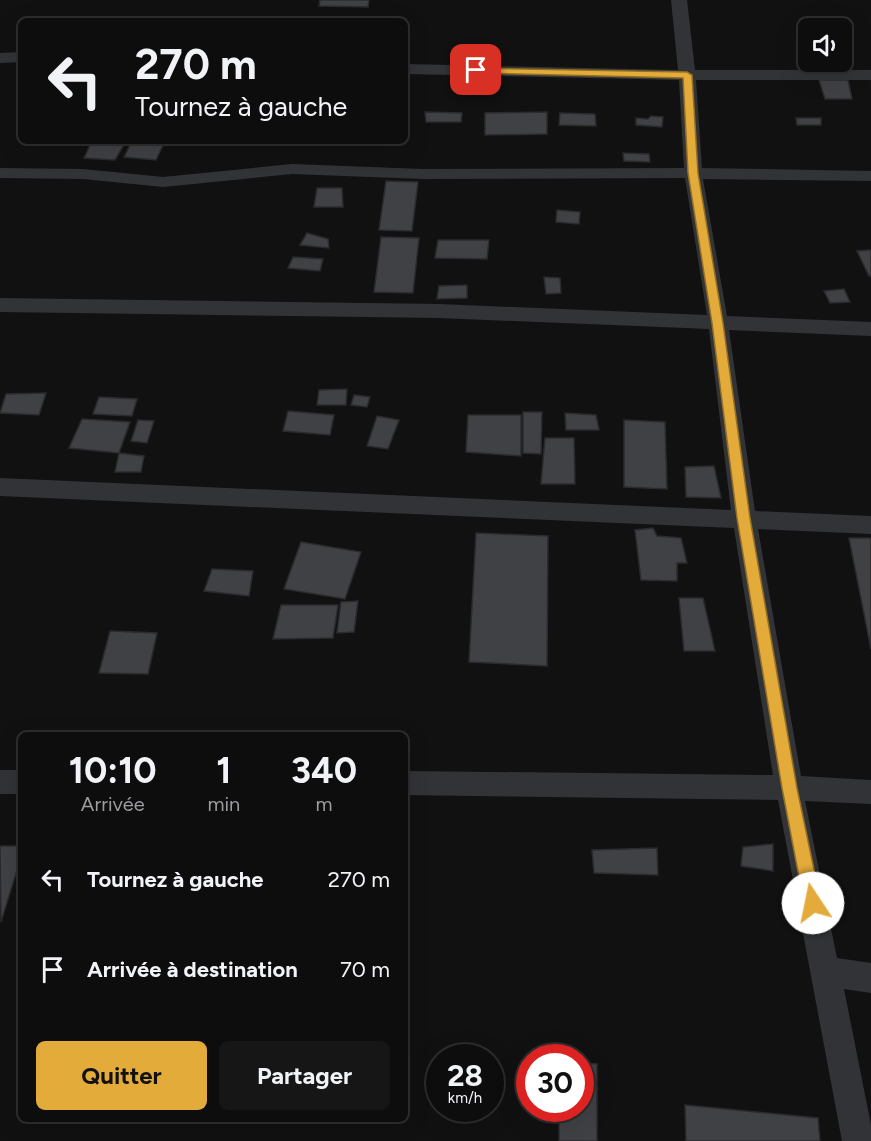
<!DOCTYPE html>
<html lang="fr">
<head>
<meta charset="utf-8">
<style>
  :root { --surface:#0d0d0e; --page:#161617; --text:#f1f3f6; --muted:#9a9c9e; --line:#2d2d2e; --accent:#e3ab39 }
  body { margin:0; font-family:Figtree,sans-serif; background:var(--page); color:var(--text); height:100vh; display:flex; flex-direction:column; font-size:22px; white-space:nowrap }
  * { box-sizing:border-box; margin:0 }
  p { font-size:20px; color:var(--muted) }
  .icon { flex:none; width:33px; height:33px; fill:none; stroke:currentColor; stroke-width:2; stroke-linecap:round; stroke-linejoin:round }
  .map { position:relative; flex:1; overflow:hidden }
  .drawer { position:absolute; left:18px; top:732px; width:390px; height:390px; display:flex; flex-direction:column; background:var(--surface); border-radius:9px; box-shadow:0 6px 24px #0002,0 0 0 2px var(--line) }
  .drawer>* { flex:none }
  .guide { position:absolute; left:18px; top:18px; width:390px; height:126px; border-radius:9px; box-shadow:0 6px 24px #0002,0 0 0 2px var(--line); background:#0d0d0e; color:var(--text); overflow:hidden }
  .controls { position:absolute; left:798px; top:18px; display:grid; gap:12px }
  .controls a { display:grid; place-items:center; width:54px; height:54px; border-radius:9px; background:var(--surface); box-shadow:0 6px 24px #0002,0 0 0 2px var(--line); font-size:30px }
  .speed { position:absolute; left:426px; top:1044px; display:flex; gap:12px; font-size:30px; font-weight:700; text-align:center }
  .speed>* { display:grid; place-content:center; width:78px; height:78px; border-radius:50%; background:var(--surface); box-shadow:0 6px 24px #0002,0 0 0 2px var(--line); line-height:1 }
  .speed small { font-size:15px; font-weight:400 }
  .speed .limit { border:9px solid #d22; background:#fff; color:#111 }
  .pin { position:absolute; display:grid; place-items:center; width:51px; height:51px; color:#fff; margin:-26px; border-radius:12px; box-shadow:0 3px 9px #0006 }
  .me { position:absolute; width:66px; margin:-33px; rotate:349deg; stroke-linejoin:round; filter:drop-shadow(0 0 4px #0008) }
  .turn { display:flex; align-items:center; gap:21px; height:126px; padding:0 18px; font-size:27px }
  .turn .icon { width:78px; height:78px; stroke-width:2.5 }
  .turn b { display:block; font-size:42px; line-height:51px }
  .eta { display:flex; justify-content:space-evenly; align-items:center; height:102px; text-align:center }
  .eta b { font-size:36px; font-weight:700; line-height:42px }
  .action { display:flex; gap:12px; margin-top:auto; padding:12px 18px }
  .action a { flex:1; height:69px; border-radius:9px; background:var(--accent); color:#111; font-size:24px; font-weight:700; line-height:69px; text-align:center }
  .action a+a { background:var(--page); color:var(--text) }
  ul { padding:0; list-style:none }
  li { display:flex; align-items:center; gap:18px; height:90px; padding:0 18px }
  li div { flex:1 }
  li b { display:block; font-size:22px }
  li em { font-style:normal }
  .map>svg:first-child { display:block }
  .building { fill:#404145; stroke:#2b2b2e; stroke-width:1.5 }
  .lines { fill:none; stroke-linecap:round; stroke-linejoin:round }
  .street { fill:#323337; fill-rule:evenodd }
  .route { fill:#e3ab39; stroke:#946f25; stroke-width:1.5 }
</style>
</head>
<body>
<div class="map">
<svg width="871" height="1141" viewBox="0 0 871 1141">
  <rect width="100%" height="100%" fill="#111112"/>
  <path class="building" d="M320,0H369L368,7L319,6Z
    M819,80H848L852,99H825Z
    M425,112L462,113L461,122H426Z
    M547,112V134L485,135V113Z
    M560,113L595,114L596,126L559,125Z
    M651,116L663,117L662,127L636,125V118L648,119Z
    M796,118H821V125H797Z
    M92,141L125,143L115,160L84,158Z
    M132,141H165L156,160L124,157Z
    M623,153L649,154L650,162L624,161Z
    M386,181L418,182L412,231L379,230Z
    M317,188H342L343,207H314Z
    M557,210L580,212L579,224L556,222Z
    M307,233L328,239L329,248L300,245Z
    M381,237L419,238L413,293L374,292Z
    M438,240H489L487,259L435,258Z
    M871,250V276H869L857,251Z
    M293,257L323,259L320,271L288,268Z
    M544,277L560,278L561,293L546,294Z
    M467,285V298L437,299L439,286Z
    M844,289L850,302L830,303L824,291Z
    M347,389L346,405H317L319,390Z
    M46,393L39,415L0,413L6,394Z
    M354,395L370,397L367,407L351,405Z
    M99,397L137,399L132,416L93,414Z
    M288,411L334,415L330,435L283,431Z
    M523,412H542L541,454L523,453Z
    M565,413L596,415L599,430H566Z
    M468,415H521V456L466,452Z
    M377,416L399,420L388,449L367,446Z
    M82,419L130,422L119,453L69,448Z
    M138,420L154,421L147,443L131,441Z
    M624,420L665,422L667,489L624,487Z
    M545,438H574L575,484H541Z
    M119,453L144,456L141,472H115Z
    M714,466L721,498L686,497L685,467Z
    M653,528L657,536L681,538L687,563H677V581L641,580L635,530Z
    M476,533L548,536L547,666L469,662Z
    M849,538H871V649Z
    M301,542L361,552L345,599L284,589Z
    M212,569L253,571L249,596L204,591Z
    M679,598H703L715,651H684Z
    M358,601L354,632L337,633L341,602Z
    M281,605H338L333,638L273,639Z
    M110,631L157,633L148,674L99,673Z
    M773,844V871L741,866L743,847Z
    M0,846H21V857L1,922Z
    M657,848L658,875L594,873L592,850Z
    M580,1063L597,1064V1141H559V1108H580Z
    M685,1105L818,1118L820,1141H686Z"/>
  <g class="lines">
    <path class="street" d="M671,0H687L695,70H871V80H696L702,168L871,171V181L703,179L727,316L871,322V336L729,330L755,511L871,516V534L758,529L801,776L871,780V804L805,801L837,958L871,963V993L844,989L871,1125V1141H842L778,800L405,795V771L773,775L734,528L0,496V478L731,510L709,329L439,318L0,312V298L439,304L707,315L685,178L423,179L292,174L163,187L83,179L0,178V168L83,169L163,177L292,164L423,169L684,168L679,80L405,74V64L678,70Z
      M21,52V62L0,63V53Z
      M0,770H21V794H0Z"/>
  </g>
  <path class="route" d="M472,68L687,72L692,75L698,173L723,323L750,518L797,788L821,903L818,909L813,911L807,909L804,903L782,788L737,518L712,323L688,173L683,78L476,73L471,70Z"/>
</svg>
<div class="controls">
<a><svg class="icon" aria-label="sound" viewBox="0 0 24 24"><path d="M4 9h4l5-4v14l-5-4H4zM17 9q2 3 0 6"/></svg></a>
</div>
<div class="speed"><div>28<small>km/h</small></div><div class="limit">30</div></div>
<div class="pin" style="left:476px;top:70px;background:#d93025"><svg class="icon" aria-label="arrive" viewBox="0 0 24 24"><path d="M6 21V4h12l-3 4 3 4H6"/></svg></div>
<svg class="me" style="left:813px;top:903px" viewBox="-20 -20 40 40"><circle r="19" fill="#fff"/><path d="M0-13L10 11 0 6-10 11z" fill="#e3ab39"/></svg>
<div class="guide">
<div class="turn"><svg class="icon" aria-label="left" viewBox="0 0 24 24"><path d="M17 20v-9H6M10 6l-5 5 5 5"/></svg><div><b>270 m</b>Tournez à gauche</div></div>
</div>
<section class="drawer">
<div class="eta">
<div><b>10:10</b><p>Arrivée</p></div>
<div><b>1</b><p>min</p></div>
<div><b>340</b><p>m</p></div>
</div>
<ul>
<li><svg class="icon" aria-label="left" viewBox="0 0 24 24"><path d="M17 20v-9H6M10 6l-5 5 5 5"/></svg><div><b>Tournez à gauche</b></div><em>270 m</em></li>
<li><svg class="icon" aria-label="arrive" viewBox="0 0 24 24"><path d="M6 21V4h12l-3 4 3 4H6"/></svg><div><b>Arrivée à destination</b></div><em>70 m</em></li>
</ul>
<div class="action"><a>Quitter</a><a>Partager</a></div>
</section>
</div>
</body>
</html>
